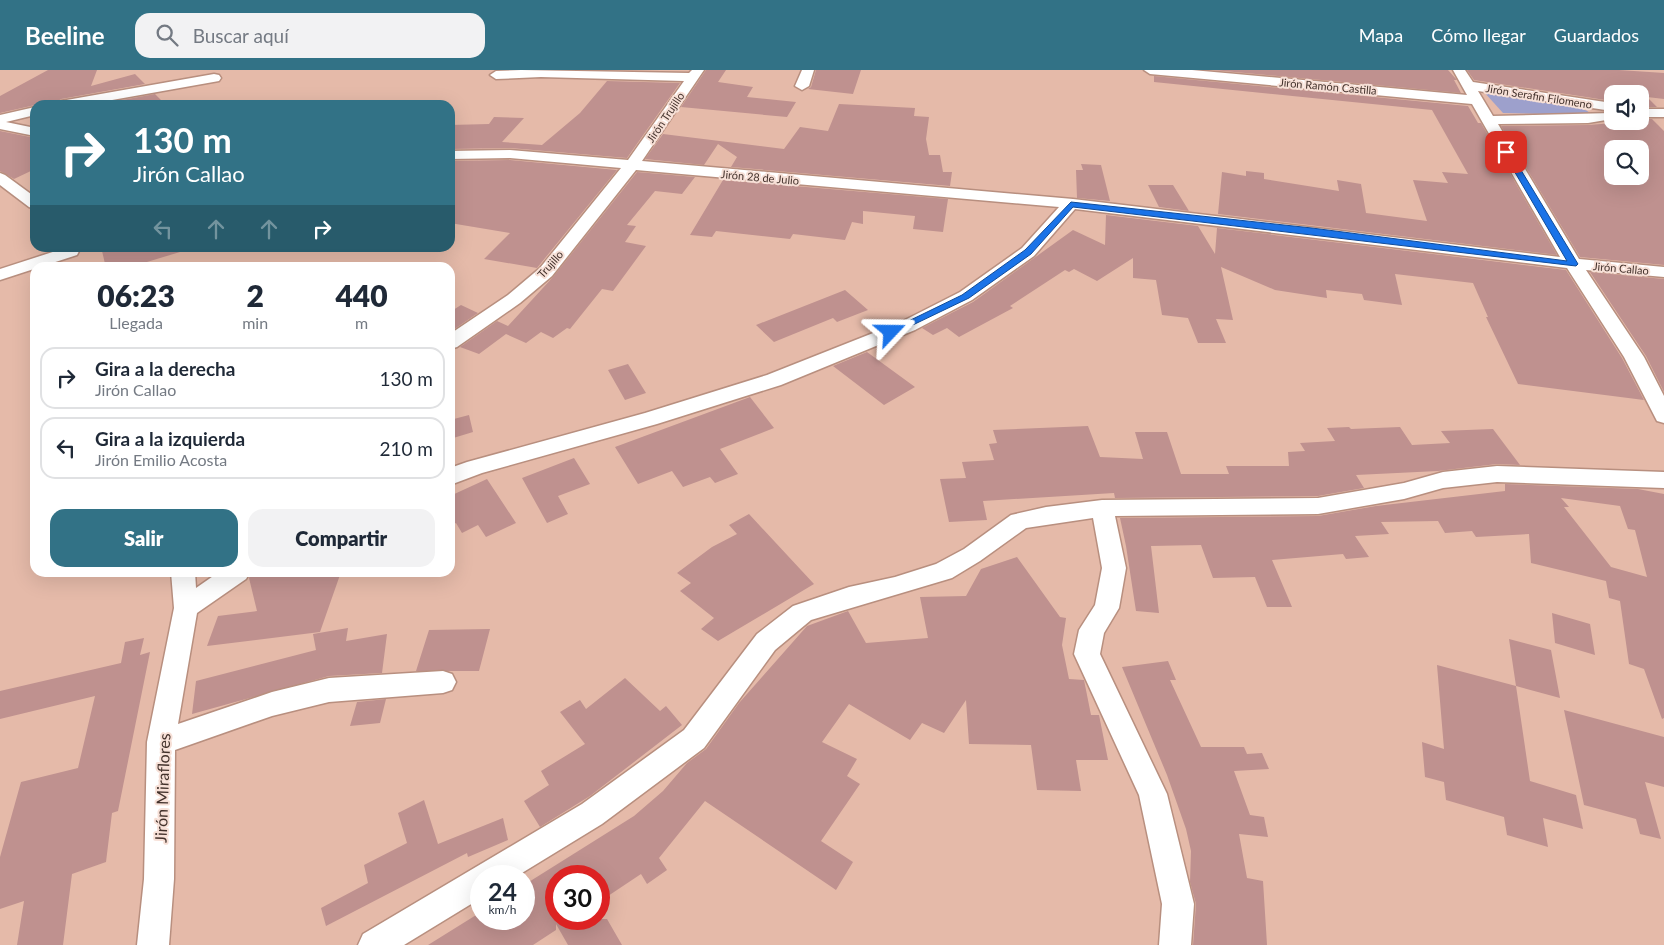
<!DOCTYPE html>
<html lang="es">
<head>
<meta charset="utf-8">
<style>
  :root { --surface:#fff; --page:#f2f2f3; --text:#1f2937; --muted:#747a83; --line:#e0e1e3; --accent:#327286 }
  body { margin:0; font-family:Lato,sans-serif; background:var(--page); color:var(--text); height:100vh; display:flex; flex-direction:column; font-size:19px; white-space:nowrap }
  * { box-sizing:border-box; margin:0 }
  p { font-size:16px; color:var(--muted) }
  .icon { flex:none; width:28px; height:28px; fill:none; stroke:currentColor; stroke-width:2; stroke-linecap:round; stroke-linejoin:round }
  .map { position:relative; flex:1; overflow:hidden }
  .sheet { position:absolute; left:30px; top:192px; width:425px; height:315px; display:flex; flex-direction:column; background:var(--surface); border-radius:15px; box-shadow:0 5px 20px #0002 }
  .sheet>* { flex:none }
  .guide { position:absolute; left:30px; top:30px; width:425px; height:152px; border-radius:15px; box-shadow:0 5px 20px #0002; background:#327286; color:#fff; overflow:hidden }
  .buttons { position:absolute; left:1604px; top:15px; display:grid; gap:10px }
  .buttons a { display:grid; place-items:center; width:45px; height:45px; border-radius:10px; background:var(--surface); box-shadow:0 5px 20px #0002; font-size:25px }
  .speed { position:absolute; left:470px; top:795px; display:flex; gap:10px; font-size:25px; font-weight:700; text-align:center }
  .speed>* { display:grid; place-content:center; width:65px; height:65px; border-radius:50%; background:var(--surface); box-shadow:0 5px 20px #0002; line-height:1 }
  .speed small { font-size:12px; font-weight:400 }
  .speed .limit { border:8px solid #d22; background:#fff; color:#111 }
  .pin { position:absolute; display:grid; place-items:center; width:42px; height:42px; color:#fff; margin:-21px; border-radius:10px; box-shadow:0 2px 8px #0006 }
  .me { position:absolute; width:55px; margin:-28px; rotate:67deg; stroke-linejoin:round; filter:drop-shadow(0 0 4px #0008) }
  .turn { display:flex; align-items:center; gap:18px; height:105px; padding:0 20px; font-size:22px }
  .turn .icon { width:65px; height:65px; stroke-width:2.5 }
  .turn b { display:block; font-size:35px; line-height:42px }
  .lanes { display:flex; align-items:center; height:48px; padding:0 20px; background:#0003; justify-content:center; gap:25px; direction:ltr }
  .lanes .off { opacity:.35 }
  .eta { display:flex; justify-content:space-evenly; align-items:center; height:85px; text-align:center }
  .eta b { font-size:30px; font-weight:800; line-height:35px }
  .button { display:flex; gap:10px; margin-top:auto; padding:10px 20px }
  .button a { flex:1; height:58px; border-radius:15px; background:var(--accent); color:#fff; font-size:20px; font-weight:800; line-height:58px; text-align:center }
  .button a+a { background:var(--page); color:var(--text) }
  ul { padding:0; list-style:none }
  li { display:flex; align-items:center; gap:15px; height:62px; margin:0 10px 8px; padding:0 10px; border:2px solid var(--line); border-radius:15px }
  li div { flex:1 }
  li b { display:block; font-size:19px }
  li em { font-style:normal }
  header { display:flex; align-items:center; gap:30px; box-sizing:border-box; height:70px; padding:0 25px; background:var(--accent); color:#fff }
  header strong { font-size:24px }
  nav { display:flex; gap:28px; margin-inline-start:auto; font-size:18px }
  .search { width:350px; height:45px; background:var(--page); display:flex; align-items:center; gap:12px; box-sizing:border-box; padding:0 18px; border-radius:15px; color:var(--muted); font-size:19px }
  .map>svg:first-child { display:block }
  .green { fill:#9da0cc }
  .building { fill:#bf918f; fill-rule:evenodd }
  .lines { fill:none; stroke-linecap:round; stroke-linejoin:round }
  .minor-casing { stroke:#b88f7f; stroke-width:3 }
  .minor { fill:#fff; fill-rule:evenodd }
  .route { fill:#1a73e8; stroke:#114b97 }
  .labels { text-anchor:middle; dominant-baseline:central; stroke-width:4; stroke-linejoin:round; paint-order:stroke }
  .far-street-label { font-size:11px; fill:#42312b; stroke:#f7e0d7 }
  .near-street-label { font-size:16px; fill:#42312b; stroke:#f7e0d7 }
</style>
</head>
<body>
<header>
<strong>Beeline</strong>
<div class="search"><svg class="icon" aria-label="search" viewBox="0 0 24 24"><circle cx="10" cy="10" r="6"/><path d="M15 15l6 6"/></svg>Buscar aquí</div>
<nav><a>Mapa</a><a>Cómo llegar</a><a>Guardados</a></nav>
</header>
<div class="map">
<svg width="1664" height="875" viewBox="0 0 1664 875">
  <rect width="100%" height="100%" fill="#e5baa9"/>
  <path class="green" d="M1484,22C1502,24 1581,34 1590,43L1582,45L1503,43Z"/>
  <path class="building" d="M48,0H97L91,16L135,4L145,14L61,29L52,35H35L0,43V26Z
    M706,0H726L718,12L753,17L747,27L796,32L787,47L681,37Z
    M816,0H861L853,24L808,19L811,17Z
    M1213,0H1448L1457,10H1454L1461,23Z
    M1467,0H1619L1664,3V29L1647,27L1657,37H1640V24H1612V31L1474,10Z
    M1154,6L1468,36L1478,53H1481L1557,185L1218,144L1222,102L1246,106V101L1264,103V109L1339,121L1337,110L1361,114L1366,143L1427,151L1413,110L1448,113L1442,102L1468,104L1432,40L1154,12Z
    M607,11L680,13L627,88L510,78L450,79V55L489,54L494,47L524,48L502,72L542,75L580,43Z
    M155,24L166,35H95Z
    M839,34L915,38L914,46L929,47L926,69L929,85H940L943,102H952L950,116L731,97L737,87L718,74L704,95L645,89L663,64L784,79L800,57L828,61Z
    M1640,49H1652L1664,61V195L1580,187L1501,56L1588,55L1640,51ZM1612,79H1640V106H1612Z
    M0,61L35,68V99L14,109L0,101Z
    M510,90L617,100L537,198L484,189L510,163L450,153V91Z
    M1081,94L1101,95L1110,131L1077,128L1076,100H1083Z
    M637,102L695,107L682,124L655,121L627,155L636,156L625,172L646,176L613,221L602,219L570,259L567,258L553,268L541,262L526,273L506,264L479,284L460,277L497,251L508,256L553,207Z
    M723,110L948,129L943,162L913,159L915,146L863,141V154L852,152L845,170L793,164L790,169L716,161L712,167L690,165Z
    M1148,115H1173L1189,141L1159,137Z
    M1106,145L1198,156L1215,184L1217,158L1566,200L1622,288L1644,330L1518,314L1486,247H1488L1473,213L1395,204L1402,235L1364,230L1362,224L1326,220L1327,228L1275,220L1221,197L1233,250L1216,249L1226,273H1198L1188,248L1162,245L1156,210L1133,208V188L1097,211L1074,199L1069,202L1065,200L1010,236L1013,238L959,267L947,258L933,265L922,258L973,232L1073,160L1105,175Z
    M113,178H180V182L127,198H106L102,181Z
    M1590,202L1664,209V322L1646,286Z
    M845,220L868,240L837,252L833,248L774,272L756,255Z
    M461,235L478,243L450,262V242Z
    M867,282L915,317L884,335L833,296Z
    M628,294L646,323L625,330L608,300Z
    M750,327L774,358L720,379L738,404L715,413L710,407L683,417L672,401L638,414L615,377Z
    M469,345L473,362L450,369V350Z
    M1088,356L1100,387L1143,389L1135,362H1167L1181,404H1229L1226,396H1289L1288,382L1305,381L1300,373L1335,371L1327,358L1349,357L1351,359L1400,357L1412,375L1450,373L1441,361L1493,359L1520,395L1497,394L1438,401L1356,405L1364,418L1318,426L1115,428L1114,423L983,431L987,450L949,452L940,409L966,408L962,392L994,390L989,374L997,373L993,360Z
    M574,388L590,414L558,426L568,444L547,453L522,408Z
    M487,409L516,453L486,467L478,455L462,463L456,453L450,456V426Z
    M1505,414L1638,419L1664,424V648L1662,649L1644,599L1629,594L1620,531L1609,528L1606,511L1531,493L1529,464L1476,467L1472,461L1445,463L1438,451L1381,452L1389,464L1355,466L1369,487L1346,489L1343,484L1272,490L1292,537H1267L1255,507L1213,508L1201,475L1151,476L1159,543L1136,541L1126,476L1120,448L1318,446L1376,436L1505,421ZM1561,428L1620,436L1628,459L1635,460L1647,507L1611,497L1564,437H1569Z
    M749,444L814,514L718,571L701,559L714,548L680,521L691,513L677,503L712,477L737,464L729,455Z
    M1017,487L1060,547L1066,548L1062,575L1069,609L1084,610L1091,645H1099L1108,690H1076L1081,721L1037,720L1031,675L969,674L966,630L944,663L922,653L910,670L849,634L822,672L857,689L847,706L860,714L821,771L853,792L836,820L705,731L659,788L667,800L647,814L641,804L599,832V806H556V849H607L622,875H568L556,854V860L533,875H428L481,842V849H524V815L634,746L663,721L687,693L706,679L739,633L807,556L848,541L866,573L928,568L920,527L966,526L981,499Z
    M252,502H341L320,562L207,576L218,546L257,541L249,508Z
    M1552,543L1590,554L1595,585L1555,573Z
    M348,558L346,571L387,564L382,603L329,606L192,644L196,611L316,580L313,564Z
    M490,559L479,601H416L429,560Z
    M144,568L140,585L150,582L118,741L112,743L106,792L72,804L63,875H17L24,831L0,839V787L21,712L78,698L95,626L0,649V621L121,593L125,572Z
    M1509,569L1551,580L1560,628L1516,616Z
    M1168,591L1176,610H1170L1201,677H1244L1247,684L1262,683L1269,699L1234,701L1250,745L1264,747L1268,767L1239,764L1247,808L1263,811L1267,875H1193L1196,834L1190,812L1191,781L1186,759L1167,705L1122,597Z
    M1437,595L1516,616L1530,711L1576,725L1583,759L1543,748L1548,777L1507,765L1504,747L1446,730L1444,712L1425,707L1422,672L1444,679Z
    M625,608L660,641L666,636L682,655L590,726L540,757L524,731L549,715L541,701L585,674L560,642L580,630L586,639Z
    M386,629L380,653L350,656L357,632Z
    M1564,640L1664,667V717L1645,712L1661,769L1640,764L1636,749L1584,735Z
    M424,730L438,774L503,748L508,770L468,787L467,783L326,856L321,838L368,813L364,795L407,773L398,743Z"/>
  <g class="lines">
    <g class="minor-casing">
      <path id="minor" d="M521,0L689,3L692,0H704L642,91L1073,129L1560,187L1472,34L1150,4L1144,0H1192L1467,25L1453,0H1465L1473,12L1612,33V41L1478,21L1493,46L1612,43V49L1588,53L1498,54L1579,189L1664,197V207L1586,200L1644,287L1664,326V353L1657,351L1624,287L1567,198L1075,139L1034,186L972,230L915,260L781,315L657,354L482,403L450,415V398L467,392L645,343L767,305L901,252L960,222L1022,178L1059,137L636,100L552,206L520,233L457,277L450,279V264L508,225L540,198L621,98L510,88L450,89V81L510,80L628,90L684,11L541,7L496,9L490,5L496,1Z
        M802,0H814L809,16L802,20L795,16Z
        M214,4L219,5L221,8L219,11L84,35H54L61,31Z
        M35,37V45L6,52L35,58V66L0,59V45Z
        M1640,39H1664V47H1640Z
        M0,103L5,105L35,127V139L29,137L0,115Z
        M65,178H77L79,181L77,185L0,210V199Z
        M1497,396L1664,402V418L1497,412L1443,418L1404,429L1318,444L1115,446L1126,498L1119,538L1104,563L1100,584L1167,724L1194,834L1191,875H1159L1162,834L1139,725L1074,584L1079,560L1095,535L1102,498L1093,448L1026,458L980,491L952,508L811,550L775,580L704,678L602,754L517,806H481V828L404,875H358L363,864L582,734L684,660L757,564L793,536L849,517L895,507L936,494L964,479L1011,445L1046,437L1102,430L1318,428L1404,413L1443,402Z
        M171,502H195L196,518L219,502H250L246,509L197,543L178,654L272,622L329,608L443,601L452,604L456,612L452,620L443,623L329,632L272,646L175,680L174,809L169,875H137L144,809L147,672L174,538Z"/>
    </g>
    <use href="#minor" class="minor"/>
  </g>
  <path class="route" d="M1506,80L1510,82L1578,194L1576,196L1073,137L1031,184L969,228L894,264L886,262L962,225L1025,180L1071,132L1312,158L1567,191L1503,82Z"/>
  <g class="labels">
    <g class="far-street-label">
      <text transform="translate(1328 16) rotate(5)">Jirón Ramón Castilla</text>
      <text transform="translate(1539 26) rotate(9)">Jirón Serafin Filomeno</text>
      <text transform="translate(665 47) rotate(-56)">Jirón Trujillo</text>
      <text transform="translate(760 107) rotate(5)">Jirón 28 de Julio</text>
      <text transform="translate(550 194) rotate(-49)">Trujillo</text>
      <text transform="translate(1621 198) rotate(5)">Jirón Callao</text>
    </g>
    <g class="near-street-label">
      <text transform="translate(162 718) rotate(-88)">Jirón Miraflores</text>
    </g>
  </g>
</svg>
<div class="buttons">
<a><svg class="icon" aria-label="sound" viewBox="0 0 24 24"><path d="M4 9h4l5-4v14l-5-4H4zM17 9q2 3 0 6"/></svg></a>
<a><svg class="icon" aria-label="search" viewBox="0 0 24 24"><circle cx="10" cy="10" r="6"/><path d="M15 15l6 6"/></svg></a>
</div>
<div class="speed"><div>24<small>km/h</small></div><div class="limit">30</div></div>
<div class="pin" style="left:1506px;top:82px;background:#d93025"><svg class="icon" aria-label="arrive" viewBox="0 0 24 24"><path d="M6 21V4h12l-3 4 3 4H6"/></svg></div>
<svg class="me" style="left:891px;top:262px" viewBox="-20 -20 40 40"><path d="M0-17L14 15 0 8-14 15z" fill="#1a73e8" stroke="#fff" stroke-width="4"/></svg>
<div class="guide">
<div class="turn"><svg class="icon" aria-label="right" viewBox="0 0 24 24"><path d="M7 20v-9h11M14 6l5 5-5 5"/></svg><div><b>130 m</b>Jirón Callao</div></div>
<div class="lanes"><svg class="icon off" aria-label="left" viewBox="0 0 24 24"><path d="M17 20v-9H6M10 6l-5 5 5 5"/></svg><svg class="icon off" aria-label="ahead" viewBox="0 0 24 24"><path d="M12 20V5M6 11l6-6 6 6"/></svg><svg class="icon off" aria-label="ahead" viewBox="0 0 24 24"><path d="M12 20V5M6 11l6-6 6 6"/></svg><svg class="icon" aria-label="right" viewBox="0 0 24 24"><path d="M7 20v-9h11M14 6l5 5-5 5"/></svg></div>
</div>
<section class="sheet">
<div class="eta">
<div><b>06:23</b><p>Llegada</p></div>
<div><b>2</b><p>min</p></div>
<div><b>440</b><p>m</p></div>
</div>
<ul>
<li><svg class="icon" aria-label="right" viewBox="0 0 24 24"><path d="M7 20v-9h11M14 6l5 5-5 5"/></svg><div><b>Gira a la derecha</b><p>Jirón Callao</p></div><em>130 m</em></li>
<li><svg class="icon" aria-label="left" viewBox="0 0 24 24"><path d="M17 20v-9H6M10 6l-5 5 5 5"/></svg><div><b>Gira a la izquierda</b><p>Jirón Emilio Acosta</p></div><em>210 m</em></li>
</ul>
<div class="button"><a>Salir</a><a>Compartir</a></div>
</section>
</div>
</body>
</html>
